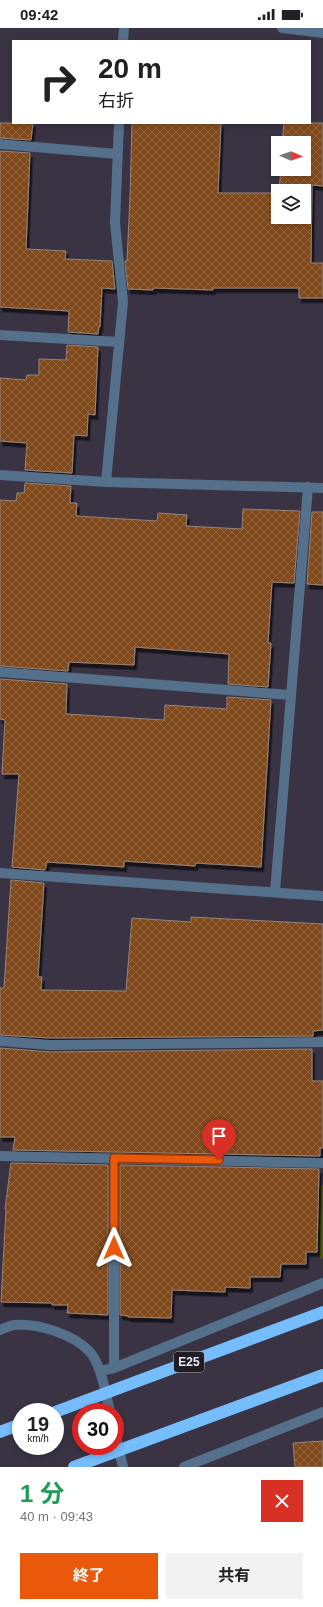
<!DOCTYPE html>
<html lang="ja">
<head>
<meta charset="utf-8">
<style>
  :root { --surface:#fff; --page:#f2f2f2; --text:#202124; --muted:#757577; --accent:#ea580c }
  body { margin:0; font-family:Arial,"Noto Sans JP",sans-serif; background:var(--page); color:var(--text); height:100vh; display:flex; flex-direction:column; font-size:15px; white-space:nowrap }
  * { box-sizing:border-box; margin:0 }
  p { font-size:13px; color:var(--muted) }
  .icon { flex:none; width:22px; height:22px; fill:none; stroke:currentColor; stroke-width:2; stroke-linecap:round; stroke-linejoin:round }
  .map { position:relative; height:1439px; overflow:hidden }
  .sheet { display:flex; flex-direction:column; background:var(--surface); flex:1 }
  .sheet>* { flex:none }
  .guide { position:absolute; left:12px; top:12px; width:299px; height:84px; border-radius:0px; box-shadow:0 2px 6px #0003; background:#fff; color:var(--text); overflow:hidden }
  .needle { width:26px; rotate:92deg }
  .tools { position:absolute; left:271px; top:108px; display:grid; gap:8px }
  .tools a { display:grid; place-items:center; width:40px; height:40px; border-radius:0px; background:var(--surface); box-shadow:0 2px 6px #0003; font-size:20px }
  .speed { position:absolute; left:12px; top:1375px; display:flex; gap:8px; font-size:20px; font-weight:700; text-align:center }
  .speed>* { display:grid; place-content:center; width:52px; height:52px; border-radius:50%; background:var(--surface); box-shadow:0 2px 6px #0003; line-height:1 }
  .speed small { font-size:10px; font-weight:400 }
  .speed .limit { border:6px solid #d22; background:#fff; color:#111 }
  .pin { position:absolute; display:grid; place-items:center; width:34px; height:34px; color:#fff; margin:-41px -17px; border-radius:50% 50% 50% 0; rotate:-45deg; box-shadow:0 0 4px #0007 }
  .pin .icon { rotate:45deg }
  .me { position:absolute; width:44px; margin:-22px; rotate:0deg; stroke-linejoin:round; filter:drop-shadow(0 0 3px #0008) }
  .turn { display:flex; align-items:center; gap:14px; height:84px; padding:0 20px; font-size:18px }
  .turn .icon { width:52px; height:52px; stroke-width:2.5 }
  .turn b { display:block; font-size:28px; line-height:34px }
  .round { display:grid; place-items:center; flex:none; width:42px; height:42px; border-radius:0px; background:var(--page) }
  .headline { display:flex; align-items:center; justify-content:space-between; height:68px; padding:0 20px }
  h1 { font-size:24px; font-weight:700; line-height:30px; color:#1e9e55 }
  .primary-button { display:flex; gap:8px; margin-top:auto; padding:8px 20px }
  .primary-button a { flex:1; height:46px; border-radius:0px; background:var(--accent); color:#fff; font-size:16px; font-weight:700; line-height:46px; text-align:center }
  .primary-button a+a { background:var(--page); color:var(--text) }
  .status { display:flex; justify-content:space-between; align-items:center; height:28px; padding:0 20px; background:var(--surface); direction:ltr }
  .status svg { height:11px; fill:currentColor }
  .map>svg:first-child { display:block }
  .park { fill:url(#park-tufts) }
  .building { fill:url(#building-cross-hatch); stroke:#978477; filter:url(#shadow) }
  .lines { fill:none; stroke-linecap:round; stroke-linejoin:round }
  .minor { stroke:#54708a; stroke-width:10 }
  .highway { stroke:#75bdfd; stroke-width:12 }
  .highway-bridge { stroke:#75bdfd; stroke-width:12 }
  .route-casing { stroke:#983908; stroke-width:10 }
  .route { stroke:#ea580c; stroke-width:7 }
  .labels { text-anchor:middle; dominant-baseline:central; stroke-width:4; stroke-linejoin:round; paint-order:stroke }
  .shield { fill:#1f1c24; stroke:#aeabb4; stroke-width:1 }
  .shield-label { font-size:12px; font-weight:bold; fill:#ece8f2 }
</style>
</head>
<body>
<div class="status"><b>09:42</b><svg viewBox="0 0 49 12"><path d="M0 12V9h3v3zM5 12V6h3v6zM10 12V3h3v9zM15 12V0h3v12zM26 1h20v11H26zM47 4h2v5h-2z"/></svg></div>
<div class="map">
<svg width="323" height="1439" viewBox="0 0 323 1439">
  <defs>
    <pattern id="park-tufts" width="24" height="20" patternUnits="userSpaceOnUse"><rect width="24" height="20" fill="#4e5512"/><path d="M3 7l-1-3M5 7V3M7 7l1-3M15 17l-1-3M17 17v-4M19 17l1-3" fill="none" stroke="#686d35"/></pattern>
    <pattern id="building-cross-hatch" width="8" height="8" patternUnits="userSpaceOnUse"><rect width="8" height="8" fill="#80491d"/><path d="M0 0l8 8M0 8l8-8" fill="none" stroke="#92633e"/></pattern>
    <filter id="shadow"><feDropShadow dx="2.5" dy="4.5" stdDeviation="0" flood-color="#0009"/></filter>
  </defs>
  <rect width="100%" height="100%" fill="#393344"/>
  <path class="park" d="M321,1157H323V1230L320,1231Z"/>
  <path class="building" d="M0,95H33L31,112L0,110Z
    M132,95H221L218,165H278V189H304V163H279L281,141H304V115H282L284,95H323V158L312,157L311,235H323V270H299V260H213V262L153,260V262L128,261L125,233H127L130,169Z
    M0,123L30,125L26,221L66,223L65,231L112,233L115,261L102,260L100,299H99L98,306L68,304L69,283L0,279Z
    M67,317L98,319L95,387L88,386L87,408L74,407L72,445L25,442L27,415L0,413V350L26,352L27,347H39V331L66,332Z
    M25,455L71,458L70,475H77L76,488L157,493L158,485L187,487L186,498L242,501L243,481L300,483L294,555L272,554L268,615H271L268,659L228,656L229,626L135,619L134,637L69,634L68,643L0,638V472L16,473L17,465H24Z
    M312,484H323V557L307,556Z
    M0,651L67,656L66,686L164,692L165,677L227,681V669L271,672L261,839L196,835L195,838L124,833V839L47,834L45,842L12,839L19,746H2L5,692L0,691Z
    M11,852L44,855L38,949H42L41,962L126,963L132,890L191,894V889L323,896V1002L313,1003V1008L50,1010L0,1007V960H4Z
    M0,1020L50,1024L312,1021V1053H323V1120H320V1128L13,1122L15,1109H0Z
    M11,1135L108,1137V1287L67,1285L68,1277H52V1275L1,1274L6,1181H5Z
    M120,1137L319,1141L317,1224H306V1236H281L280,1249H250V1260L225,1259V1264L172,1262L171,1290L128,1289V1288L120,1287Z
    M323,1413V1439H295L293,1415Z"/>
  <g class="lines">
    <path class="minor" d="M282,0L323,5
      M123,13L124,0
      M0,116L117,126
      M0,307L119,314
      M0,447L106,454L323,460
      M106,454L123,274L115,195L119,95
      M0,644L290,667
      M0,845L323,868
      M275,864L308,459
      M0,1013L50,1017L323,1014
      M0,1128L323,1135
      M0,1302C5,1300 10,1297 15,1297C37,1295 73,1306 89,1323C101,1335 106,1367 110,1384
      M114,1340V1130
      M100,1343L114,1340L323,1255
      M115,1405L123,1439
      M184,1439L323,1384"/>
    <path class="highway" d="M0,1404L21,1396"/>
    <path class="highway-bridge" d="M55,1384L323,1284
      M74,1439L323,1347"/>
  </g>
  <g class="lines">
    <g class="route-casing">
      <path id="route" d="M114,1220V1130L219,1132"/>
    </g>
    <use href="#route" class="route"/>
  </g>
  <g class="labels">
    <rect class="shield" x="174" y="1324" width="30" height="20" rx="3"/>
    <g class="shield-label">
      <text x="189" y="1334">E25</text>
    </g>
  </g>
</svg>
<div class="tools">
<a><svg class="needle" viewBox="-14 -14 28 28"><path d="M0-13l5 13h-10z" fill="#e53935"/><path d="M0 13l5-13h-10z" fill="#757577"/></svg></a>
<a><svg class="icon" aria-label="layers" viewBox="0 0 24 24"><path d="M12 4l9 5-9 5-9-5zM3 14l9 5 9-5"/></svg></a>
</div>
<div class="speed"><div>19<small>km/h</small></div><div class="limit">30</div></div>
<div class="pin" style="left:219px;top:1132px;background:#d93025"><svg class="icon" aria-label="arrive" viewBox="0 0 24 24"><path d="M6 21V4h12l-3 4 3 4H6"/></svg></div>
<svg class="me" style="left:114px;top:1220px" viewBox="-20 -20 40 40"><path d="M0-17L14 15 0 8-14 15z" fill="#ea580c" stroke="#fff" stroke-width="4"/></svg>
<div class="guide">
<div class="turn"><svg class="icon" aria-label="right" viewBox="0 0 24 24"><path d="M7 20v-9h11M14 6l5 5-5 5"/></svg><div><b>20 m</b>右折</div></div>
</div>
</div>
<section class="sheet">
<div class="headline"><div><h1>1 分</h1><p>40 m · 09:43</p></div><a class="round" style="background:#d93025;color:#fff"><svg class="icon" aria-label="close" viewBox="0 0 24 24"><path d="M6 6l12 12M18 6L6 18"/></svg></a></div>
<div class="primary-button"><a>終了</a><a>共有</a></div>
</section>
</body>
</html>
